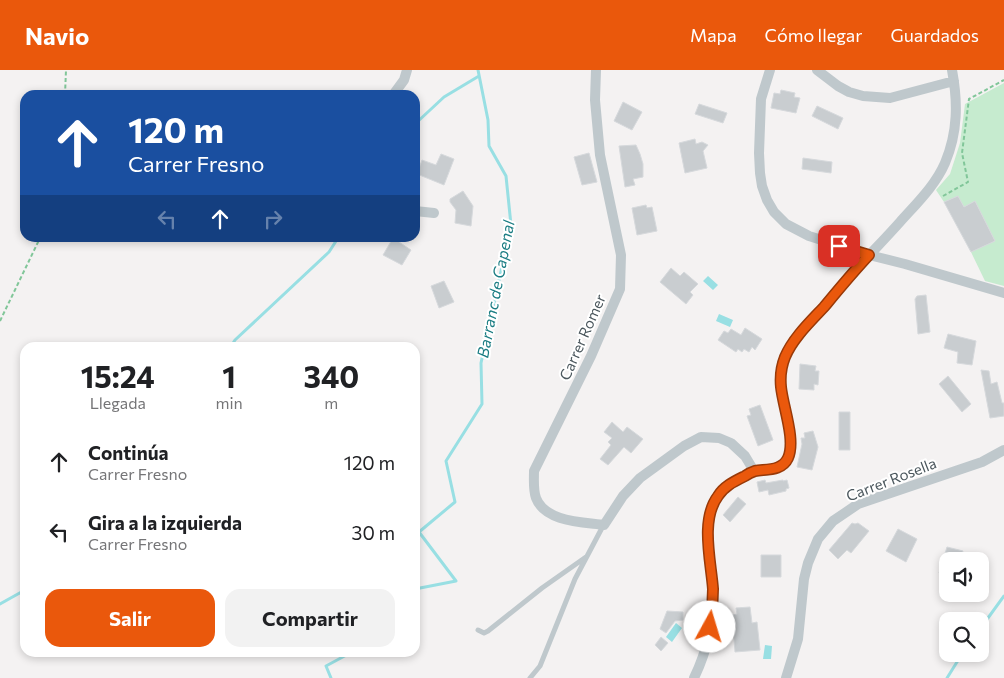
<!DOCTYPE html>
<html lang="es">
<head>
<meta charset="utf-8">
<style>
  :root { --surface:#fff; --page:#f2f2f2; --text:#202124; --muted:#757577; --accent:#ea580c }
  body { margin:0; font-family:Commissioner,sans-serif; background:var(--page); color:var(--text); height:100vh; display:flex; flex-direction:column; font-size:19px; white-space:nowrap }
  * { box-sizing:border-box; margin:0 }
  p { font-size:16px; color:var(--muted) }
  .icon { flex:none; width:28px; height:28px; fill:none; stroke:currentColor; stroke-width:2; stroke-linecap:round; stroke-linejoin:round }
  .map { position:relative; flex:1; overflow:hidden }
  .sheet { position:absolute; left:20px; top:272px; width:400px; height:315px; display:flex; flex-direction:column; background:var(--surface); border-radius:15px; box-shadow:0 2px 8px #0003 }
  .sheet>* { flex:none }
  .top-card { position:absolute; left:20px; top:20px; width:400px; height:152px; border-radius:15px; box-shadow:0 2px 8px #0003; background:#1a4fa0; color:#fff; overflow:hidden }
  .tools { position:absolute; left:939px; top:482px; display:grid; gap:10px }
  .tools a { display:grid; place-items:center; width:50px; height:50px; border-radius:10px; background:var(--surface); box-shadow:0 2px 8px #0003; font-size:25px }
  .pin { position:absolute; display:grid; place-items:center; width:42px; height:42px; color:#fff; margin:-21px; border-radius:10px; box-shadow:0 2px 8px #0006 }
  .me { position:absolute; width:55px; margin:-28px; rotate:6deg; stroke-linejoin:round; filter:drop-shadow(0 0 4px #0008) }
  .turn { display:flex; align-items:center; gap:18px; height:105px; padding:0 25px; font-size:22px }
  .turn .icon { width:65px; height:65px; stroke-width:2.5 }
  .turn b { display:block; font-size:35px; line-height:42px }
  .lanes { display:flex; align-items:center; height:48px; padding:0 25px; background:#0003; justify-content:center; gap:25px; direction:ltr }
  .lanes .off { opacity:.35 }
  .eta { display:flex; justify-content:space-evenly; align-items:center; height:85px; text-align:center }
  .eta b { font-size:30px; font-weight:700; line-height:35px }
  .cta { display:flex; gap:10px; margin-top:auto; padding:10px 25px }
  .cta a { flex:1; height:58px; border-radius:15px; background:var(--accent); color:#fff; font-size:20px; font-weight:700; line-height:58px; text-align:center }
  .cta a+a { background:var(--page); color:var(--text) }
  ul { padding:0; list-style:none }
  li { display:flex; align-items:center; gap:15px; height:70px; padding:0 25px }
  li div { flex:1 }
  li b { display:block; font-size:19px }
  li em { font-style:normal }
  header { display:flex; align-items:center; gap:30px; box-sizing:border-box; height:70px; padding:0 25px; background:var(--accent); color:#fff }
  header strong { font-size:24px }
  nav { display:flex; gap:28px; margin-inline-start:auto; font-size:18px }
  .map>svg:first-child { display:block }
  .green { fill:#c6ebcf }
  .water { fill:#98dfe3 }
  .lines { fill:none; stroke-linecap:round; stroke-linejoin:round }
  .stream { stroke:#98dfe3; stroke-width:3 }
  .building { fill:#c9cdd0; stroke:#d6d9dc }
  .path { stroke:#81c699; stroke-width:2; stroke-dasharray:4 2.5; stroke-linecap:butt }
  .lane { stroke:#bfc8cc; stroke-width:5 }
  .street { stroke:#bfc8cc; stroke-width:10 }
  .route-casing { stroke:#983908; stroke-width:12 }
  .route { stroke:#ea580c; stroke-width:9 }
  .labels { text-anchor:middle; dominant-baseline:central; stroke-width:4; stroke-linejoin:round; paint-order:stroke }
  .street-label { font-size:15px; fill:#4b575d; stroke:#fff }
  .water-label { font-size:16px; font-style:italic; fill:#1b7d83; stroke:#fff }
</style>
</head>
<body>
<header>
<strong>Navio</strong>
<nav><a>Mapa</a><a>Cómo llegar</a><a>Guardados</a></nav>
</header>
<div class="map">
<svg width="1004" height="608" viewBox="0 0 1004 608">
  <rect width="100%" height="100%" fill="#f4f2f2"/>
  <path class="green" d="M1004,13V216L985,211L971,182L995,171L975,131L964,137L958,126L944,132L936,120L950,104L960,73L965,34Z"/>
  <path class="water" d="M708,206L718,215L713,220L703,211Z
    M719,244L733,250L730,257L716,251Z
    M676,553L682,558L672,572L666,567Z
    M765,575L772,576L771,589H763Z"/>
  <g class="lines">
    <path class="stream" d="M415,54L444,27L479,6
      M230,278L235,270L329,182L338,168
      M415,519L456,511L419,462L455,432L446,391L482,334L481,293L511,155L506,106L489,76L488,50L478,0
      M0,534L25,520
      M980,559L1004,526
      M331,608L326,596L352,582
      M947,608L962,584"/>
  </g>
  <path class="building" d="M781,20L795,23L794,27L800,28L796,43L771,38L774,23L780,24Z
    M623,32L642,42L632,60L614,51Z
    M699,34L727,43L723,53L695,44Z
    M817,36L843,48L838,59L812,46Z
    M695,69L696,74L702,72L708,75L703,81L707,98L685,103L679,73Z
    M636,75L640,84L643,94V107L633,109L635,115L625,117L619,76Z
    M589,83L597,112L582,115L574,87Z
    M441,84L454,89L444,115L417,104L422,90L436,95Z
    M803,88L832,92L831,103L802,99Z
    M463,121L473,136L471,156L455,153L456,140L450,132V129Z
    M958,126L964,137L975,131L995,171L971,182L944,132Z
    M646,135L647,138L652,137L657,161L637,165L632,138Z
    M393,168L411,180L402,195L383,185Z
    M671,198L680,206L684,202L698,214L690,222L693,225L686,234L660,212Z
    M444,211L454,232L439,238L431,216Z
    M926,225L930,262L918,264L915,229L917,226Z
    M745,258L762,269L755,280L752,277L749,282L744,279L742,282L738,279L736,282L718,270L724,261L728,263L731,259L741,265Z
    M948,264L976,271L972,295L957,293L958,282L944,278Z
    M800,294L816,296L815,301H819L818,315L814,314V320L799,319Z
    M981,300L989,301L991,314L997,312L1002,333H1004V346L990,348Z
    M948,306L971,334L962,342L939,314Z
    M760,335L773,370L758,376L747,346L751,345L749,339Z
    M839,342H850V380H839Z
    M612,352L623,362L627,357L643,369L631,383L624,377L608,395L600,389L611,375L608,372L612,368L604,362Z
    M813,361L818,377L812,400L797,397L802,374L801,368H805L804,363Z
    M765,410L766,413L783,410V411L787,410L789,418L786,419V421L769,425L768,420L759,422L757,412Z
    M738,427L746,434L730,452L723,445Z
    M852,453L855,454L858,453L869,461L851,483L847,480L838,489L829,480Z
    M898,459L917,469L906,492L886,481Z
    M947,477L963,481L960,491H948V506L939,503Z
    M761,485H781V507H761Z
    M750,537L752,553L757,552L760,580L735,582L732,545L737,544L736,538Z
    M667,541L683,542V550L675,551L666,563L660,559Z
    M661,567L668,573L661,581L655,575Z"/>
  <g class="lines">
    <path class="path" d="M65,25L66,0
      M943,126L968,112L962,83L969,29L1004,10
      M0,251L40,168"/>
    <path class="lane" d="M478,560L484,563L488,561L542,518L586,487
      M530,608L540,596L575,509L603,456"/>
    <path class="street" d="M596,0L595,30L600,85L621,185L620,219L591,286L534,401C534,410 533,420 536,428C545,452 583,452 604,455L623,426L640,408L684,376L701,367L719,368L731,373L745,386L754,401
      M770,0L761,29L759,83L760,103L762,116L767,130L774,142L786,154L809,166L869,185L905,194L1004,223
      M817,0L838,16L849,22L863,26L890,28L954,11
      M393,25L404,10L407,0
      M415,141L434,143
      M694,608C707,581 714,550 713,520C712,492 702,461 713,434C719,420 730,414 743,407C746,405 750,403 753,402C756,400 760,401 764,401C776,399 787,396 790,383C792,373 790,364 788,353C783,329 774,303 788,280C798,264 812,251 824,237C833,226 842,215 851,205C867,187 884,170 900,152C916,134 935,116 945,93C958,62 958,32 952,0
      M786,608L798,569L804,509L808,493L818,469L833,451L858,434L982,392L1004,380"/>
  </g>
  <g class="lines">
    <g class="route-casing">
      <path id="route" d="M710,557C712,544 713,531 713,519C711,491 700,450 718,426C724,416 735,411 745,406C748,404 752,402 755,401C767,399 782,401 788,388C796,370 783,337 781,317C780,307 781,297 785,287C793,268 810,252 824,237C839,219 853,202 869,185L839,176"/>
    </g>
    <use href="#route" class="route"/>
  </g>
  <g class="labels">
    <g class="street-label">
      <text transform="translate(582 267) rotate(-66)">Carrer Romer</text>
      <text transform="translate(891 409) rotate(-21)">Carrer Rosella</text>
    </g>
    <g class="water-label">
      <text transform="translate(495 219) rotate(-79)">Barranc de Capenal</text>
    </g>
  </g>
</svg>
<div class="tools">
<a><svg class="icon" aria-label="sound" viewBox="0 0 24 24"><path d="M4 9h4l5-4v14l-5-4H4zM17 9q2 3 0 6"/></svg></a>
<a><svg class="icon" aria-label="search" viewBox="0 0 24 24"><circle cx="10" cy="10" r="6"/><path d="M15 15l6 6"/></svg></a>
</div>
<div class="pin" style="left:839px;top:176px;background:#d93025"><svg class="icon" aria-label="arrive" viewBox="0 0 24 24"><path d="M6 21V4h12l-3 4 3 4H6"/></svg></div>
<svg class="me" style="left:710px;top:557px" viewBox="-20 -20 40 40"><circle r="19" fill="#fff"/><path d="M0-13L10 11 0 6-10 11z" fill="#ea580c"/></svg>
<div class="top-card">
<div class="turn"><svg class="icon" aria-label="ahead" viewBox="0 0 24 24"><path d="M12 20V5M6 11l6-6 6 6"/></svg><div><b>120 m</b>Carrer Fresno</div></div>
<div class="lanes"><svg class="icon off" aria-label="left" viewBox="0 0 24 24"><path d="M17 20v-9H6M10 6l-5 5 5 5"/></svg><svg class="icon" aria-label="ahead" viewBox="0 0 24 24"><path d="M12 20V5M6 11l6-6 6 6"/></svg><svg class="icon off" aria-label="right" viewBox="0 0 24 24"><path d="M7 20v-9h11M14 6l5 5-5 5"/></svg></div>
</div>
<section class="sheet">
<div class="eta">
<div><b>15:24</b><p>Llegada</p></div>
<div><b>1</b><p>min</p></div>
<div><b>340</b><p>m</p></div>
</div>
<ul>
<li><svg class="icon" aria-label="ahead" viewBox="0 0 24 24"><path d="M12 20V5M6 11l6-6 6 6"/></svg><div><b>Continúa</b><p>Carrer Fresno</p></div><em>120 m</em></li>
<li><svg class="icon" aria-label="left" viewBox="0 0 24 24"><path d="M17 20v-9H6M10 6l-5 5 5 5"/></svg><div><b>Gira a la izquierda</b><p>Carrer Fresno</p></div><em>30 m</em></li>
</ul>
<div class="cta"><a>Salir</a><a>Compartir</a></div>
</section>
</div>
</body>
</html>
